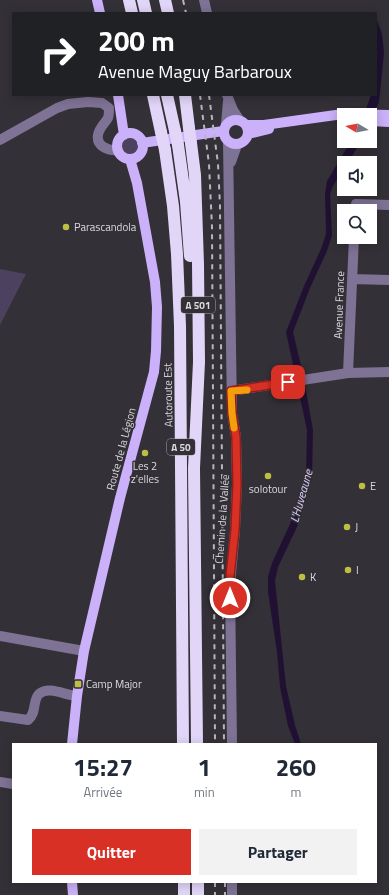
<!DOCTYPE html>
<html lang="fr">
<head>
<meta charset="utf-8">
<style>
  :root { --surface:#fff; --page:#f2f2f3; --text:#1f2937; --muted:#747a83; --accent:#d93025 }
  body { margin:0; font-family:"Titillium Web",sans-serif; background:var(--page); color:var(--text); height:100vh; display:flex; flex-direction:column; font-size:15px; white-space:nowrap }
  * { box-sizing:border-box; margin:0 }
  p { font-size:13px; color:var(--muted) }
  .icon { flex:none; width:22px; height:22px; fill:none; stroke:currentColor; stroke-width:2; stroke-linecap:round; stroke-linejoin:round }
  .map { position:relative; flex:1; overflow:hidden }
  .side { position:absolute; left:12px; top:743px; width:365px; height:140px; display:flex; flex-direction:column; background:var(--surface); border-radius:0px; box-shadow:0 2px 10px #0003 }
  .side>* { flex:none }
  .top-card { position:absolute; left:12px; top:12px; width:365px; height:84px; border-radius:0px; box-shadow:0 2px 10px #0003; background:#202124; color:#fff; overflow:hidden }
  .needle { width:26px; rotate:280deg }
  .tools { position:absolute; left:337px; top:108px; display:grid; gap:8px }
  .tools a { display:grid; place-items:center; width:40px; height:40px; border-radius:0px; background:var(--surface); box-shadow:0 2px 10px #0003; font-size:20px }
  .pin { position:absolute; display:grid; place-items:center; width:34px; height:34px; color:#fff; margin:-17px; border-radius:8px; box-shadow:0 2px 6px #0006 }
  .me { position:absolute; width:44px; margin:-22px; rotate:0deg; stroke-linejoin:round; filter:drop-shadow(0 0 3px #0008) }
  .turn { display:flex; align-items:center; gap:14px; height:84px; padding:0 20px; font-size:18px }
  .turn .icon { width:52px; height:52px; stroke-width:2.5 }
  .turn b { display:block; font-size:28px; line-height:34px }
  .eta { display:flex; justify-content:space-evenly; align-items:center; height:68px; text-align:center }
  .eta b { font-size:24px; font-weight:700; line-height:28px }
  .cta { display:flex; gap:8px; margin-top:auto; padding:8px 20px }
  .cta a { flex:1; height:46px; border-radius:0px; background:var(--accent); color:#fff; font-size:16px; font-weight:700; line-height:46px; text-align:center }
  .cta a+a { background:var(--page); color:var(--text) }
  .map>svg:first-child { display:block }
  .green { fill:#4c415f }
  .water { fill:#201133 }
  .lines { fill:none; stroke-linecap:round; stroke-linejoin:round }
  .minor { stroke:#7e7295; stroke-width:10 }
  .major { stroke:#cbb0fa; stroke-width:10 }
  .highway { stroke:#e1d5f8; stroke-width:12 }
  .rail { stroke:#b8b6bb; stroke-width:2; stroke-dasharray:5 5; stroke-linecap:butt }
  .highway-bridge { stroke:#e1d5f8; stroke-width:12 }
  .route-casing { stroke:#8d1f18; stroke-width:10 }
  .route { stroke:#d93025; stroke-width:7 }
  .slow { stroke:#f59e0b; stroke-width:7 }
  .poi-dot { fill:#bebf42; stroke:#333037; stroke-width:1.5 }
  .labels { text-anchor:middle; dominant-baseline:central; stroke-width:3; stroke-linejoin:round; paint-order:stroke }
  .shield { fill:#333037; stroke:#a9a7ac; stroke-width:1 }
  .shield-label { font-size:10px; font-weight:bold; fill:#dbdade }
  .poi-label { font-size:11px; fill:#dbdade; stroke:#333037; text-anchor:start }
  .street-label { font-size:11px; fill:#dbdade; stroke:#333037 }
  .water-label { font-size:12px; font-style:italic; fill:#daccf5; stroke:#333037 }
</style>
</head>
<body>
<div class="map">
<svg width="389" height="895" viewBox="0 0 389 895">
  <rect width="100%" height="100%" fill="#333037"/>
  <path class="green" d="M122 146a8 8 0 1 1 16 0a8 8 0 1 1-16 0Z
    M0,269L26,274L0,325Z"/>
  <path class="water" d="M376,18L382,34L384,53L379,102L370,123L364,115L371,95H376L377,53Z
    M351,141H361L348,163H344V168L333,186L330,194L332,235L327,251L310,288L293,332L303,374L313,430L312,478L297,527L278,567L275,581L286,686L295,725L301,744H295L288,726L280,687L277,652L268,592V577L272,563L290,524L306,477L307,430L286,332L304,286L321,249L326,234L325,194L327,181Z"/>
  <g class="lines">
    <path class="minor" d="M204,0L207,13
      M227,95L233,110L240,121
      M226,124L228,101
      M0,140L57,108L68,104L88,102L102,103L109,108C109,111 109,115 108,118C105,123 99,128 98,135C96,146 108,151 118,150
      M228,142L232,413L236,437L237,484L235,530L230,584L232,744
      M231,162L237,145
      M355,211L356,204L389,205
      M352,279L389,280
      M348,373L354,237
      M231,391L348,373L389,372
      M0,636L84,651
      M0,716L28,720C37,713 32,701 39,694C49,685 66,696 77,696
      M0,782L13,784
      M232,882V895"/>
    <path class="major" d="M97,0L100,13
      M118,95L124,135
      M224 132a12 12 0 1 1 24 0a12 12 0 1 1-24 0Z
      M370,121L389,122
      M246,125H264L343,114L389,115
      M117 146a13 13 0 1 1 26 0a13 13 0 1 1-26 0Z
      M248,134L269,129
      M142,143L223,131
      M72,744L77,696L84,651L120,498L154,372L156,351L157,307L155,282L137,183L130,159
      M72,882L73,895"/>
    <path class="highway" d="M129,0L132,13
      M143,0L146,13
      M165,0L168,13
      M153,95L161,132
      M167,95L175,131
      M185,95L189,128
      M191,143L195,175L198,264L199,362L194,468L197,744
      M178,145L186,202L190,256
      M165,150L173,206L177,254L180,326L183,744
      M184,882V895
      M198,882V895"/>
    <path class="rail" d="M183,0L186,13
      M200,95L209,164L212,227L215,744
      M209,95L218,164L220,206L224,744
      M215,882V895
      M225,882V895"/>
    <path class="highway-bridge" d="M189,128L191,143
      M175,131L178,145
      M161,132L165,150"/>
  </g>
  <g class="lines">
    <g class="route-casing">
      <path id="route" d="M230,598V576L235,530L237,484L236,437L232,413L231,391L288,382"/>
    </g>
    <use href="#route" class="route"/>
    <path class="slow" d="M234,428L232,413L231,391L247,390"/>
  </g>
  <g class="poi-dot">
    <circle cx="66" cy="227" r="4"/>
    <circle cx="145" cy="453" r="4"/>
    <circle cx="268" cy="476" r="4"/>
    <circle cx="362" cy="486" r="4"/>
    <circle cx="347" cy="527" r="4"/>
    <circle cx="348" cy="570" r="4"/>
    <circle cx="302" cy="577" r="4"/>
    <rect x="74" y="680" width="8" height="8" rx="2"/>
  </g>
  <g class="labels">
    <g class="shield">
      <rect x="181" y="297" width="34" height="16" rx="3"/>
      <rect x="167" y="439" width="28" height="16" rx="3"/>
    </g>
    <g class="shield-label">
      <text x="198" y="305">A 501</text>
      <text x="181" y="447">A 50</text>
    </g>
    <g class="poi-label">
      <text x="74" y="227">Parascandola</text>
      <text x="145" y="466" text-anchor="middle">Les 2<tspan x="145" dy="13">z'elles</tspan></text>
      <text x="370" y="486">E</text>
      <text x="268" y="489" text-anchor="middle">solotour</text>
      <text x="355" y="527">J</text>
      <text x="356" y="570">I</text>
      <text x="310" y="577">K</text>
      <text x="86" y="684">Camp Major</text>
    </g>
    <g class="street-label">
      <text transform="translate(339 305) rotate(-88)">Avenue France</text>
      <text transform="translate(168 395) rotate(-91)">Autoroute Est</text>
      <text transform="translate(121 449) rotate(-75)">Route de la Légion</text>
      <text transform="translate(222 519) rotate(-86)">Chemin de la Vallée</text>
    </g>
    <g class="water-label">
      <text transform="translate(301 496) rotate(-74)">L'Huveaune</text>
    </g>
  </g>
</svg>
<div class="tools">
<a><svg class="needle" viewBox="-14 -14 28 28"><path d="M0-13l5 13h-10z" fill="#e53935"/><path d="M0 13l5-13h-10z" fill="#747a83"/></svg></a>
<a><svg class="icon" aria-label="sound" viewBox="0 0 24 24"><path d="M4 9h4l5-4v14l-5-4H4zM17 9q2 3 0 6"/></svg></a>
<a><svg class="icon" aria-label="search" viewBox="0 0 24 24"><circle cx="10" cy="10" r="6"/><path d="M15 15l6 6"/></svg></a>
</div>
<div class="pin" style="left:288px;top:382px;background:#d93025"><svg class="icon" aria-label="arrive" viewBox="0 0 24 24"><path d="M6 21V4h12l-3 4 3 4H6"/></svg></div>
<svg class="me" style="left:230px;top:598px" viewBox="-20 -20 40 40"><circle r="17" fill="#d93025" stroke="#fff" stroke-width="3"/><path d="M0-11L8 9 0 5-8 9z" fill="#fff"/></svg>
<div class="top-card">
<div class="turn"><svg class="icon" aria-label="right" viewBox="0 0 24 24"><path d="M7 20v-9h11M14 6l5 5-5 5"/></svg><div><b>200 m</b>Avenue Maguy Barbaroux</div></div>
</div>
<section class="side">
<div class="eta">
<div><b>15:27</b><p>Arrivée</p></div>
<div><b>1</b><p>min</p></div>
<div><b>260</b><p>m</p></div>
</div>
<div class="cta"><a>Quitter</a><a>Partager</a></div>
</section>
</div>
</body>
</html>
